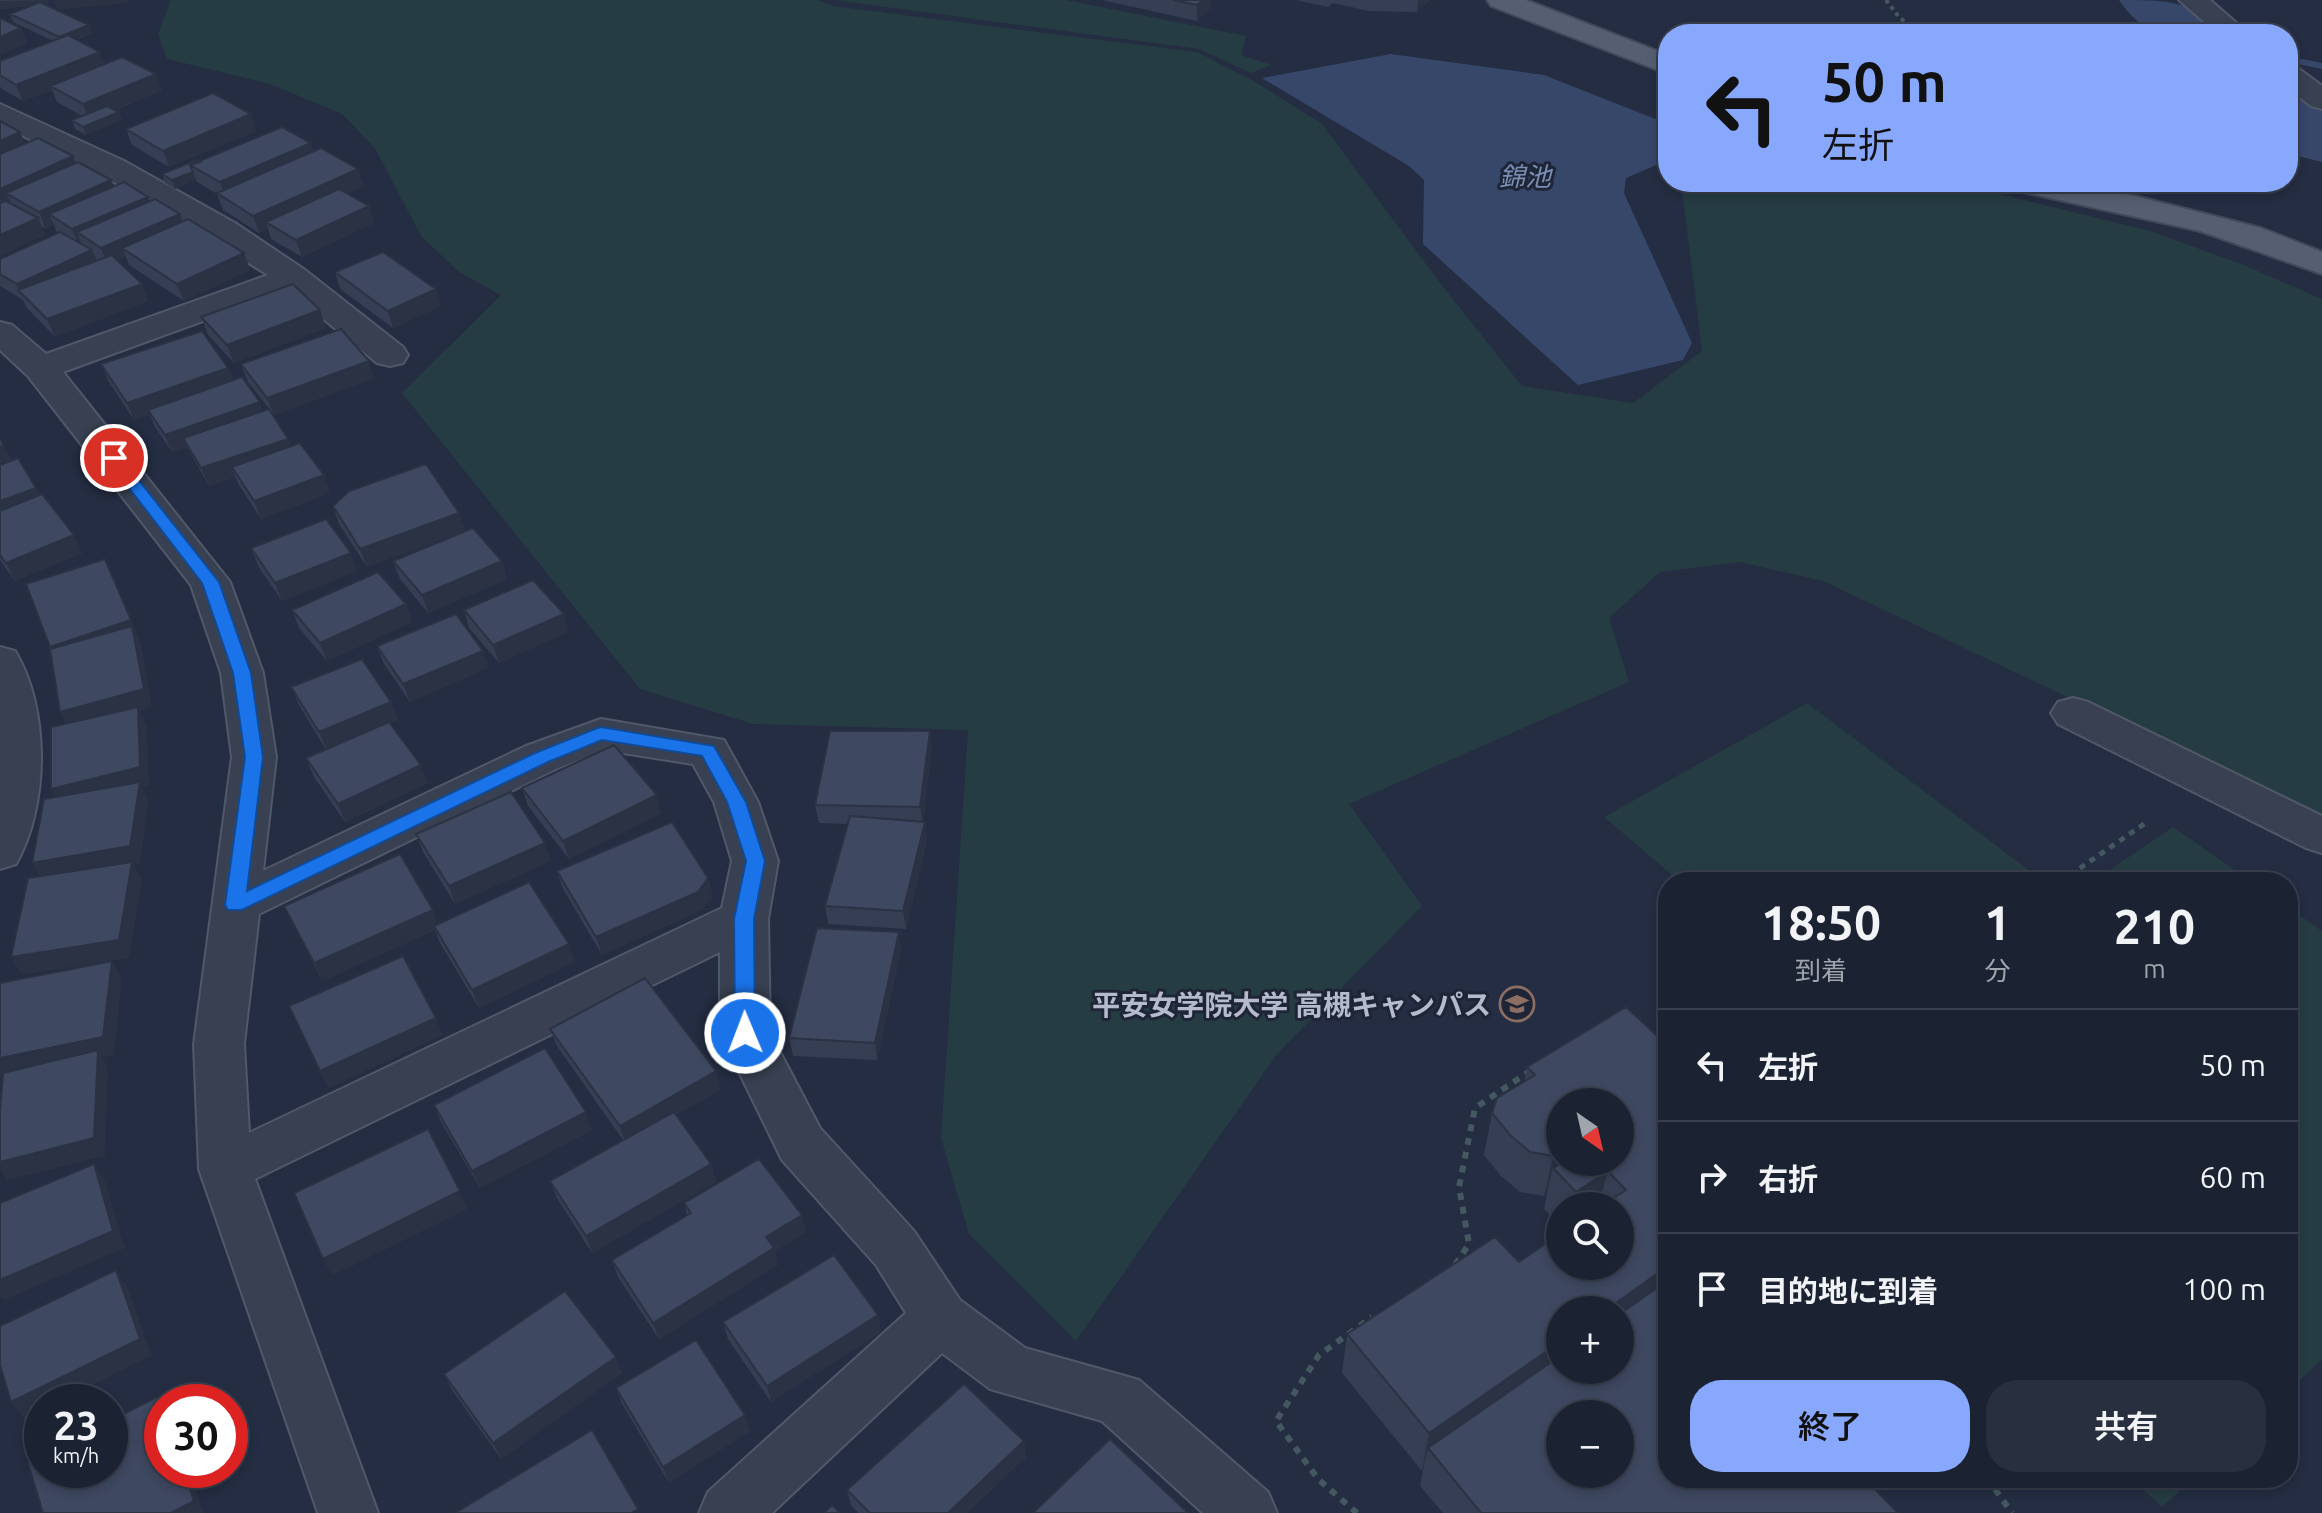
<!DOCTYPE html>
<html lang="ja">
<head>
<meta charset="utf-8">
<style>
  :root { --surface:#1b2232; --page:#282f3e; --text:#f1f3f6; --muted:#a0a4ac; --line:#393f4d; --accent:#88a8fd }
  body { margin:0; font-family:Ubuntu,"Noto Sans JP",sans-serif; background:var(--page); color:var(--text); height:100vh; display:flex; flex-direction:column; font-size:30px; white-space:nowrap }
  * { box-sizing:border-box; margin:0 }
  p { font-size:26px; color:var(--muted) }
  .icon { flex:none; width:44px; height:44px; fill:none; stroke:currentColor; stroke-width:2; stroke-linecap:round; stroke-linejoin:round }
  .map { position:relative; flex:1; overflow:hidden }
  .drawer { position:absolute; left:1658px; top:872px; width:640px; height:616px; display:flex; flex-direction:column; background:var(--surface); border-radius:32px; box-shadow:0 4px 12px #0003,0 0 0 2px var(--line) }
  .drawer>* { flex:none }
  .banner { position:absolute; left:1658px; top:24px; width:640px; height:168px; border-radius:32px; box-shadow:0 4px 12px #0003,0 0 0 2px var(--line); background:#88a8fd; color:#111; overflow:hidden }
  .needle { width:52px; rotate:146deg }
  .tools { position:absolute; left:1546px; top:1088px; display:grid; gap:16px }
  .tools a { display:grid; place-items:center; width:88px; height:88px; border-radius:50%; background:var(--surface); box-shadow:0 4px 12px #0003,0 0 0 2px var(--line); font-size:40px }
  .speed { position:absolute; left:24px; top:1384px; display:flex; gap:16px; font-size:40px; font-weight:700; text-align:center }
  .speed>* { display:grid; place-content:center; width:104px; height:104px; border-radius:50%; background:var(--surface); box-shadow:0 4px 12px #0003,0 0 0 2px var(--line); line-height:1 }
  .speed small { font-size:20px; font-weight:400 }
  .speed .limit { border:12px solid #d22; background:#fff; color:#111 }
  .pin { position:absolute; display:grid; place-items:center; width:68px; height:68px; color:#fff; margin:-34px; border:4px solid #fff; border-radius:50%; box-shadow:0 2px 8px #0007 }
  .me { position:absolute; width:88px; margin:-44px; rotate:359deg; stroke-linejoin:round; filter:drop-shadow(0 0 6px #0008) }
  .turn { display:flex; align-items:center; gap:28px; height:168px; padding:0 32px; font-size:36px }
  .turn .icon { width:104px; height:104px; stroke-width:2.5 }
  .turn b { display:block; font-size:56px; line-height:68px }
  .eta { display:flex; justify-content:space-evenly; align-items:center; height:136px; text-align:center }
  .eta b { font-size:48px; font-weight:600; line-height:56px }
  .primary-button { display:flex; gap:16px; margin-top:auto; padding:16px 32px }
  .primary-button a { flex:1; height:92px; border-radius:32px; background:var(--accent); color:#111; font-size:32px; font-weight:600; line-height:92px; text-align:center }
  .primary-button a+a { background:var(--page); color:var(--text) }
  ul { padding:0; list-style:none }
  li { display:flex; align-items:center; gap:24px; height:112px; padding:0 32px; border-top:2px solid var(--line) }
  li div { flex:1 }
  li b { display:block; font-size:30px }
  li em { font-style:normal }
  .map>svg:first-child { display:block }
  .green { fill:#263c43 }
  .water { fill:#37476a }
  .lines { fill:none; stroke-linecap:round; stroke-linejoin:round }
  .stream { fill:#37476a; fill-rule:evenodd }
  .river { fill:#37476a; fill-rule:evenodd }
  .minor-casing { stroke:#505869; stroke-width:4 }
  .major-casing { stroke:#42495a; stroke-width:4 }
  .path-far2 { stroke:#44595f; stroke-width:4; stroke-dasharray:4 4; stroke-linecap:butt }
  .path-far1 { stroke:#44595f; stroke-width:5; stroke-dasharray:6 6; stroke-linecap:butt }
  .path { stroke:#44595f; stroke-width:6; stroke-dasharray:7 7; stroke-linecap:butt }
  .minor { fill:#384051; fill-rule:evenodd }
  .major { fill:#565f71; fill-rule:evenodd }
  .wall { fill:#353e53; fill-rule:evenodd }
  .shaded-wall { fill:#2b3243 }
  .building { fill:#3e4860; stroke:#2b3243; stroke-width:2; fill-rule:evenodd }
  .route { fill:#1a73e8; stroke:#114b97; stroke-width:2 }
  .labels { text-anchor:middle; dominant-baseline:central; stroke-width:6; stroke-linejoin:round; paint-order:stroke }
  .far-water-label { font-size:26px; font-style:italic; fill:#7c8eb4; stroke:#1d2537 }
  .poi-label { font-size:28px; font-weight:bold; fill:#b5bbcc; stroke:#1d2537; text-anchor:end }
</style>
</head>
<body>
<div class="map">
<svg width="2322" height="1513" viewBox="0 0 2322 1513">
  <rect width="100%" height="100%" fill="#242d42"/>
  <path class="green" d="M171,0H817L833,6L1197,52L1252,80L1322,124L1440,283L1522,386L1633,403L1702,351L1681,182H1950L2150,231L2244,265L2322,299V818L1823,581L1740,562L1660,572L1609,618L1629,682L1349,804L1422,906L1277,1054L1076,1341L969,1234L941,1138L968,730L753,724L640,689L402,393L501,295L459,272L421,236L375,148L342,114L270,84L167,59L158,34Z
    M834,0H1066L1246,36L1241,55L1272,65L1251,73L1199,49Z
    M1807,703L2034,874L2021,882H1680L1604,817Z
    M2173,827L2252,882H2092Z
    M2288,907L2322,931V1360L2288,1391Z
    M2131,1478H2194L2162,1507Z"/>
  <path class="water" d="M1391,54L1544,75L1668,124V160L1626,178L1624,193L1692,343L1683,360L1578,385L1423,244L1424,180L1409,166L1262,78Z"/>
  <g class="lines">
    <path class="stream" d="M2288,56L2322,63V69L2288,62Z"/>
    <path class="river" d="M2119,0C2167,0 2193,0 2224,34C2175,34 2150,45 2119,0Z
      M2288,95L2312,101L2322,108V162L2298,156L2288,148Z"/>
    <g class="minor-casing">
      <path id="minor" d="M2179,0H2210L2249,34H2218Z
        M2288,65L2298,68L2322,86V109L2311,106L2288,88Z
        M0,104L124,161L235,223L305,270L403,347L408,355L403,363L390,366L377,363L288,290L63,372L230,582L263,673L276,757L263,871L526,746L601,719L724,740L758,802L778,861L768,919L770,1033L820,1128L914,1231L960,1300L1025,1348L1139,1380L1268,1492L1277,1513H1203L1102,1421L990,1389L942,1353L772,1513H699L708,1492L906,1313L876,1265L782,1160L720,1033V952L255,1179L378,1513H318L199,1169L194,1044L232,757L221,673L191,585L28,376L0,350V322L12,325L46,354L268,275L139,195L0,124ZM604,750L693,764L714,802L732,861L722,908L249,1133L244,1044L259,914L558,768Z
        M0,647L15,651C50,708 49,806 16,864L0,869Z
        M2073,698L2088,702L2322,816V853L2306,848L2058,724L2051,713L2058,702Z"/>
    </g>
    <g class="major-casing">
      <path id="major" d="M1487,0H1526L1668,55V74L1491,6Z
        M2004,182H2066L2135,196L2261,228L2322,252V274L2200,231L2009,189Z"/>
    </g>
    <path class="path-far2" d="M1886,0L1899,17L1921,34"/>
    <path class="path-far1" d="M2070,875L2147,822"/>
    <path class="path" d="M2060,882L2073,873
      M1455,1265L1469,1244L1459,1187L1475,1108L1530,1071
      M1987,1478L2012,1513
      M1357,1513L1318,1479L1276,1421L1319,1355L1372,1317"/>
    <use href="#minor" class="minor"/>
    <use href="#major" class="major"/>
  </g>
  <path class="wall" d="M0,0H49L48,4H46L89,25L92,33L76,40L104,64L162,90L115,110L122,120L86,135L75,129L72,120L82,116L57,102L52,90L23,101L0,88V61L53,41L13,22L10,14L29,6L0,9Z
    M1102,0H1211V8L1197,21Z
    M1296,0H1430L1417,12L1369,11L1333,3L1328,7Z
    M251,114L256,131L169,167L132,145L126,129Z
    M0,121L20,132L25,144L73,156L75,163L111,180L114,187L148,197L150,201L182,221L244,253L250,270L184,301L129,265L126,257L118,261L148,301L55,337L26,307L23,300L0,286V259L59,233L56,231L54,225L46,229L41,226L45,235L0,256Z
    M311,143L313,152L358,169L364,186L346,194L369,206L374,223L302,257L271,239L268,229L259,233L223,210L217,194L197,182L196,180L175,189L165,183L162,174L200,162Z
    M335,272L436,289L441,306L393,328L340,289Z
    M201,317L326,328L234,363L208,335Z
    M101,364L228,368L233,380L288,439L291,446L324,475L330,493L261,519L239,485L235,477L209,486L187,447L172,452L155,427L150,415L134,420L109,382Z
    M241,364L374,378L274,415L248,382Z
    M0,439L12,461L40,495L82,553L15,581L0,560Z
    M333,506L459,513L465,531L367,567L339,524Z
    M251,548L357,571L282,601L258,566Z
    M393,561H502L507,579L428,613L400,579Z
    M406,604L412,622L327,661L299,628L292,610Z
    M464,610L568,632L499,663L469,628Z
    M377,646L483,651L488,668L410,702L384,664Z
    M291,687L391,702L398,720L390,723L428,783L345,822L314,777L306,758L326,750L299,705Z
    M930,731L932,749L923,821L925,822L927,840L906,929L828,924L825,906L848,824L819,823L815,805Z
    M522,788L661,813L569,859L528,806Z
    M416,834L551,861L455,904L423,852Z
    M557,871L713,896L702,910L602,955L563,889Z
    M284,906L438,924L575,962L479,1008L440,943L435,930L322,981Z
    M901,950L877,1060L793,1056L789,1038Z
    M1626,1007L1668,1478L1898,1513H1443L1420,1486L1423,1470L1422,1471L1342,1373L1347,1334L1519,1262L1620,1206H1560V1227L1544,1209L1547,1194L1544,1196L1520,1192L1501,1176L1484,1155L1492,1113L1524,1082L1527,1067ZM1560,1102L1620,1162H1560Z
    M550,1029L721,1089L676,1115L711,1164L716,1182L592,1253L557,1198L550,1181L623,1140L557,1046Z
    M434,1105L592,1130L480,1188L441,1122Z
    M684,1203L806,1232L775,1251L778,1265L659,1339L618,1277L612,1260L687,1215Z
    M878,1315L881,1332L771,1402L728,1339L723,1322Z
    M622,1373L501,1459L452,1390L444,1374Z
    M616,1388L750,1431L669,1483L622,1404Z
    M1024,1441L1026,1457L967,1513H858L851,1505L847,1490Z"/>
  <path class="shaded-wall" d="M49,0L48,4L0,9V1Z
    M54,0H129L128,3L58,10Z
    M1203,0H1211V8L1197,21V5Z
    M1418,0H1430L1417,12Z
    M89,25L92,33L62,45L59,37Z
    M21,28L28,44L0,55V37Z
    M100,52L106,68L50,86L52,90L23,101L16,85Z
    M156,74L162,90L89,120L83,104Z
    M119,112L122,120L86,135L83,127Z
    M251,114L256,131L169,167L163,151Z
    M20,132L27,148L0,160V141Z
    M311,143L316,160L226,199L220,182Z
    M73,156L80,173L6,193L11,204L3,207L0,200V189Z
    M358,169L364,186L273,226L266,222L268,229L259,233L253,216Z
    M193,172L196,180L175,189L172,180Z
    M111,180L118,197L49,214L54,225L46,229L39,212Z
    M148,197L155,214L77,232L82,245L79,246L72,229Z
    M369,206L374,223L302,257L296,240Z
    M180,214L186,231L122,248L126,257L108,265L101,248Z
    M38,218L45,235L0,256V235Z
    M92,250L99,267L21,293L17,284Z
    M244,253L250,270L184,301L177,284Z
    M142,284L148,301L55,337L47,319Z
    M436,289L441,306L393,328L388,311Z
    M320,310L326,328L234,363L227,345Z
    M369,361L374,378L274,415L267,398Z
    M228,368L235,386L148,410L150,415L134,420L127,403Z
    M260,402L266,419L183,438L187,447L172,452L165,435Z
    M288,439L295,456L232,467L235,477L209,486L201,468Z
    M4,445L12,463L0,467V446Z
    M324,475L330,493L261,519L254,501Z
    M36,488L45,506L0,522V501Z
    M459,513L465,531L367,567L360,549Z
    M74,535L82,553L15,581L6,563Z
    M351,553L357,571L282,601L275,583Z
    M105,559L139,638H138L141,644L152,707L140,711L147,725L149,785L142,787L149,800L140,864L134,865L142,880L129,958L22,975L11,957L42,881L32,863L60,807L51,789L70,731L60,712L59,665L50,647Z
    M502,561L507,579L428,613L422,595Z
    M406,604L412,622L327,661L320,643Z
    M564,614L568,632L499,663L493,645Z
    M483,651L488,668L410,702L403,684Z
    M391,702L398,720L327,750L319,732Z
    M930,731L932,749L923,825L920,807Z
    M421,765L428,783L345,822L338,804Z
    M657,795L661,813L569,859L563,841Z
    M925,822L927,840L906,929L903,911Z
    M545,843L551,861L455,904L449,886Z
    M708,878L713,896L702,910L602,955L596,937Z
    M433,910L439,927L434,926L435,930L322,981L314,963Z
    M899,932L901,950L877,1060L875,1043Z
    M569,944L575,962L479,1008L472,990Z
    M112,961L122,979L114,1055L102,1057L108,1067L105,1156L8,1180L0,1169V1162L97,1058L0,1078V1058Z
    M436,1018L443,1035L328,1089L320,1071Z
    M716,1071L721,1089L626,1144L620,1126Z
    M586,1112L592,1130L480,1188L472,1171Z
    M1560,1151V1162H1572L1553,1168L1547,1194L1544,1196L1553,1156Z
    M94,1164L105,1181L125,1248L4,1300L0,1296V1280Z
    M711,1164L716,1182L592,1253L586,1236Z
    M1608,1171L1598,1206H1573L1576,1192Z
    M460,1191L467,1209L332,1276L323,1259Z
    M802,1215L806,1232L775,1251L778,1265L659,1339L653,1323L766,1237Z
    M1668,1266V1297L1620,1331V1310H1606Z
    M116,1270L127,1287L152,1355L58,1402H42V1410L24,1419L11,1402Z
    M878,1315L881,1332L771,1402L767,1386Z
    M1560,1342V1370L1428,1448L1423,1470L1422,1471L1429,1433Z
    M616,1357L622,1373L501,1459L493,1443Z
    M745,1415L750,1431L669,1483L663,1467Z
    M1024,1441L1026,1457L967,1513H948Z
    M183,1470H189L204,1513H171Z"/>
  <path class="building" d="M1173,0H1203L1197,5Z
    M40,2L89,25L59,37L10,14Z
    M0,18L21,28L0,37Z
    M68,35L100,52L16,85L0,75V61Z
    M122,57L156,74L83,104L50,86Z
    M213,93L251,114L163,151L126,129Z
    M107,106L119,112L83,127L72,120Z
    M0,121L20,132L0,141Z
    M282,127L311,143L220,182L190,165Z
    M38,138L73,156L0,189V154Z
    M321,148L358,169L253,216L217,193Z
    M196,160L200,162L190,165L193,172L172,180L162,174Z
    M78,162L111,180L39,212L6,193Z
    M124,182L148,197L72,229L49,214Z
    M339,189L369,206L296,240L266,222Z
    M155,199L180,214L101,248L77,232Z
    M6,201L38,218L0,235V203Z
    M188,219L244,253L177,284L122,248Z
    M60,232L92,250L17,284L0,274V259Z
    M383,252L436,289L388,311L335,272Z
    M112,255L142,284L47,319L18,290Z
    M293,284L320,310L227,345L201,317Z
    M341,329L369,361L267,398L241,364Z
    M202,331L228,368L127,403L101,364Z
    M242,377L260,402L165,435L148,410Z
    M269,409L288,439L201,468L183,438Z
    M300,443L324,475L254,501L232,467Z
    M18,458L36,488L0,501V465Z
    M426,464L459,513L360,549L333,506L349,491Z
    M42,494L74,535L6,563L0,555V511Z
    M326,519L351,553L275,583L251,548Z
    M473,528L502,561L422,595L393,561Z
    M105,559L131,620L50,647L26,584Z
    M378,572L406,604L320,643L292,610Z
    M533,580L564,614L493,645L464,610Z
    M456,614L483,651L403,684L377,646Z
    M132,626L144,689L60,712L50,649Z
    M362,659L391,702L319,732L291,687Z
    M138,707L140,767L51,789V727Z
    M389,722L421,765L338,804L306,758Z
    M830,731H930L920,807L815,805Z
    M614,745L657,795L563,841L522,788Z
    M140,782L130,846L32,863L44,799Z
    M511,792L545,843L449,886L416,834Z
    M850,816L925,822L903,911L825,906Z
    M672,822L708,878L698,892L596,937L557,871Z
    M400,854L433,910L314,963L284,906Z
    M132,862L119,940L11,957L28,878Z
    M529,882L569,944L472,990L434,926Z
    M817,928L899,932L875,1043L789,1038Z
    M403,956L436,1018L320,1071L289,1006Z
    M112,961L103,1037L0,1058V983Z
    M645,978L716,1071L620,1126L550,1029Z
    M1626,1007L1668,1046V1266L1606,1310H1560V1342L1429,1433L1347,1334L1495,1237L1519,1262L1560,1234V1266H1620V1206H1601L1626,1190L1608,1171L1576,1192L1553,1168L1563,1162H1620V1102H1560V1151L1553,1156L1530,1152L1510,1135L1492,1113L1497,1098L1535,1075L1527,1067Z
    M545,1048L586,1112L472,1171L434,1105Z
    M98,1050L94,1138L0,1162V1110L3,1073Z
    M674,1112L711,1164L586,1236L550,1181Z
    M428,1129L460,1191L323,1259L294,1193Z
    M759,1159L802,1215L766,1237L774,1248L653,1323L612,1260L691,1213L684,1203Z
    M94,1164L113,1231L0,1280V1203Z
    M834,1255L878,1315L767,1386L723,1322Z
    M116,1270L140,1339L11,1402L0,1365V1326Z
    M1668,1280V1478H1864L1898,1513H1481L1428,1448L1560,1356V1370H1620V1314ZM1560,1414H1620V1474H1560Z
    M565,1291L616,1357L493,1443L444,1374Z
    M696,1340L745,1415L663,1467L616,1388Z
    M964,1384L1024,1441L948,1513H870L847,1490Z
    M157,1397L162,1411V1470H183L194,1501L171,1513H43L28,1463L42,1456V1470H110V1421Z
    M592,1430L638,1509L631,1513H455Z
    M1110,1439L1188,1513H1033Z
    M832,1505L840,1513H824Z"/>
  <path class="route" d="M114,454L119,455L219,582L251,673L263,757L247,891L535,753L595,729L601,727L714,746L746,802L765,861L754,919L755,1033L752,1039L745,1042L738,1039L735,1033L734,919L746,861L727,802L702,756L602,740L548,762L242,910H228L225,905L245,757L233,673L202,583L106,458Z"/>
  <defs>
    <g id="university-ring" transform="scale(1.8)"><circle r="9.5" fill="#1d2537" stroke="#8d6e63" stroke-width="1.5"/><path d="M0-5L7-2L0 1L-7-2ZM-4 1L0 2.5L4 1V4Q0 6-4 4Z" fill="#8d6e63"/></g>
  </defs>
  <g fill-rule="evenodd">
    <use href="#university-ring" x="1517" y="1004"/>
  </g>
  <g class="labels">
    <g class="far-water-label">
      <text x="1525" y="176">錦池</text>
    </g>
    <g class="poi-label">
      <text x="1491" y="1004">平安女学院大学 高槻キャンパス</text>
    </g>
  </g>
</svg>
<div class="tools">
<a><svg class="needle" viewBox="-14 -14 28 28"><path d="M0-13l5 13h-10z" fill="#e53935"/><path d="M0 13l5-13h-10z" fill="#a0a4ac"/></svg></a>
<a><svg class="icon" aria-label="search" viewBox="0 0 24 24"><circle cx="10" cy="10" r="6"/><path d="M15 15l6 6"/></svg></a>
<a>+</a>
<a>−</a>
</div>
<div class="speed"><div>23<small>km/h</small></div><div class="limit">30</div></div>
<div class="pin" style="left:114px;top:458px;background:#d93025"><svg class="icon" aria-label="arrive" viewBox="0 0 24 24"><path d="M6 21V4h12l-3 4 3 4H6"/></svg></div>
<svg class="me" style="left:745px;top:1033px" viewBox="-20 -20 40 40"><circle r="17" fill="#1a73e8" stroke="#fff" stroke-width="3"/><path d="M0-11L8 9 0 5-8 9z" fill="#fff"/></svg>
<div class="banner">
<div class="turn"><svg class="icon" aria-label="left" viewBox="0 0 24 24"><path d="M17 20v-9H6M10 6l-5 5 5 5"/></svg><div><b>50 m</b>左折</div></div>
</div>
<section class="drawer">
<div class="eta">
<div><b>18:50</b><p>到着</p></div>
<div><b>1</b><p>分</p></div>
<div><b>210</b><p>m</p></div>
</div>
<ul>
<li><svg class="icon" aria-label="left" viewBox="0 0 24 24"><path d="M17 20v-9H6M10 6l-5 5 5 5"/></svg><div><b>左折</b></div><em>50 m</em></li>
<li><svg class="icon" aria-label="right" viewBox="0 0 24 24"><path d="M7 20v-9h11M14 6l5 5-5 5"/></svg><div><b>右折</b></div><em>60 m</em></li>
<li><svg class="icon" aria-label="arrive" viewBox="0 0 24 24"><path d="M6 21V4h12l-3 4 3 4H6"/></svg><div><b>目的地に到着</b></div><em>100 m</em></li>
</ul>
<div class="primary-button"><a>終了</a><a>共有</a></div>
</section>
</div>
</body>
</html>
